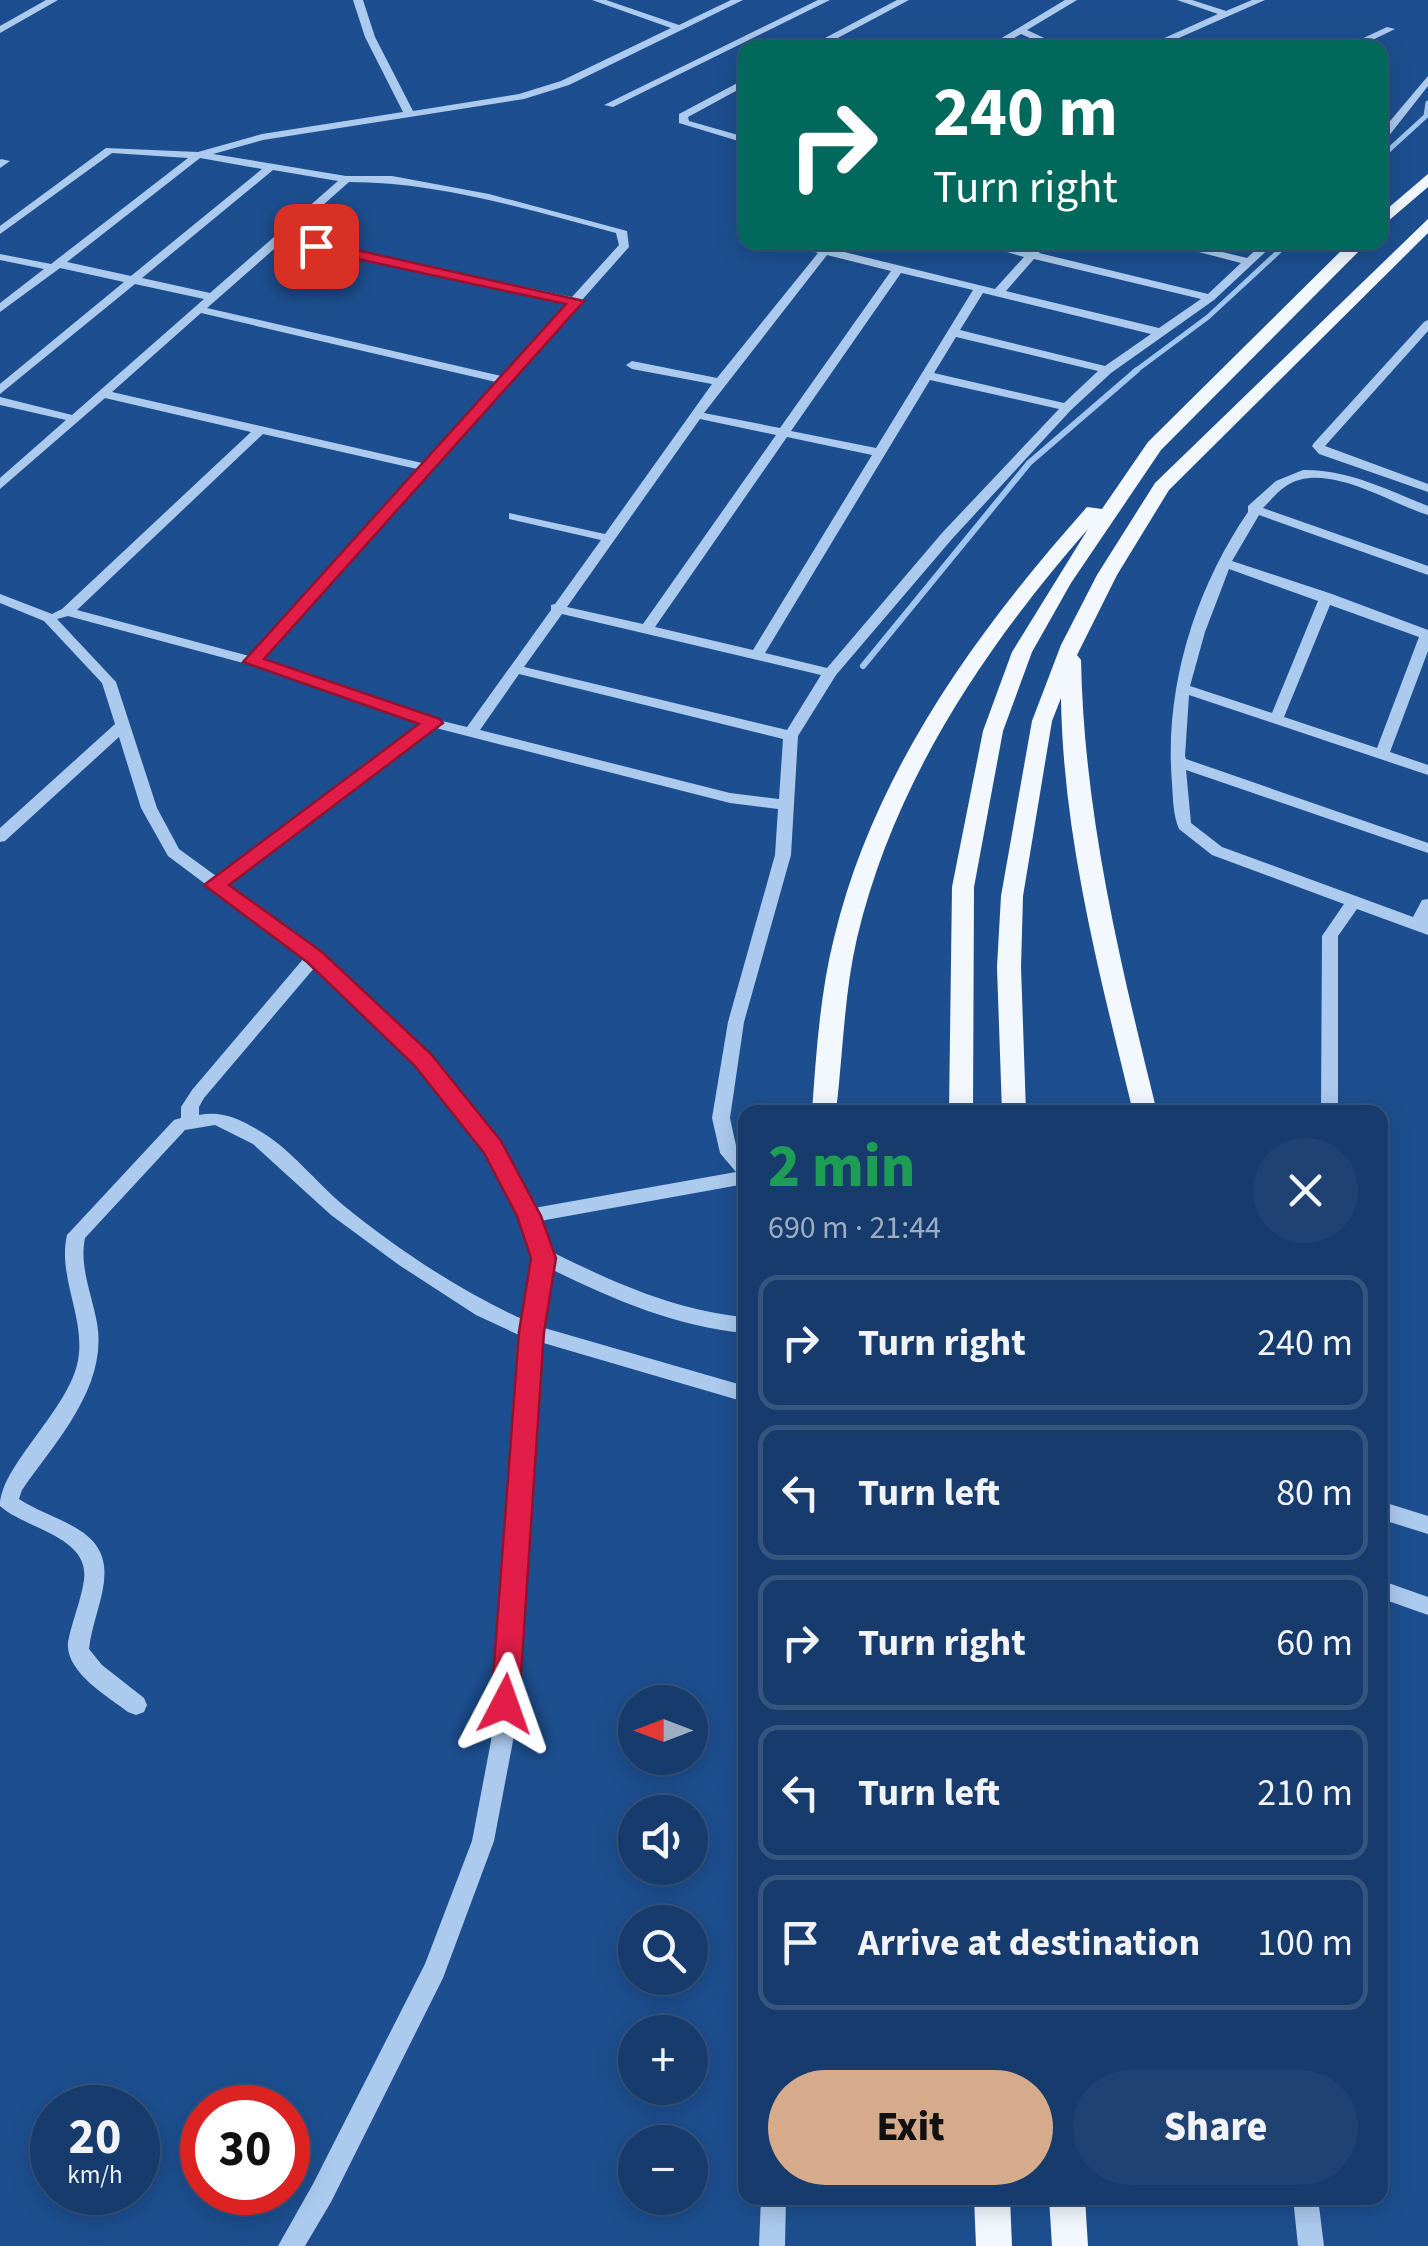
<!DOCTYPE html>
<html lang="en">
<head>
<meta charset="utf-8">
<style>
  :root { --surface:#163b6c; --page:#1f4272; --text:#f1f3f6; --muted:#9eadc2; --line:#35557f; --accent:#d6ab8b }
  body { margin:0; font-family:"Source Sans 3",sans-serif; background:var(--page); color:var(--text); height:100vh; display:flex; flex-direction:column; font-size:38px; white-space:nowrap }
  * { box-sizing:border-box; margin:0 }
  p { font-size:32px; color:var(--muted) }
  .icon { flex:none; width:55px; height:55px; fill:none; stroke:currentColor; stroke-width:2; stroke-linecap:round; stroke-linejoin:round }
  .map { position:relative; flex:1; overflow:hidden }
  .side { position:absolute; left:738px; top:1105px; width:650px; height:1100px; display:flex; flex-direction:column; background:var(--surface); border-radius:20px; box-shadow:0 5px 25px #0003,0 0 0 2px var(--line) }
  .side>* { flex:none }
  .guide { position:absolute; left:738px; top:40px; width:650px; height:210px; border-radius:20px; box-shadow:0 5px 25px #0003,0 0 0 2px var(--line); background:#00695c; color:#fff; overflow:hidden }
  .needle { width:65px; rotate:270deg }
  .buttons { position:absolute; left:618px; top:1685px; display:grid; gap:20px }
  .buttons a { display:grid; place-items:center; width:90px; height:90px; border-radius:50%; background:var(--surface); box-shadow:0 5px 25px #0003,0 0 0 2px var(--line); font-size:50px }
  .speed { position:absolute; left:30px; top:2085px; display:flex; gap:20px; font-size:50px; font-weight:700; text-align:center }
  .speed>* { display:grid; place-content:center; width:130px; height:130px; border-radius:50%; background:var(--surface); box-shadow:0 5px 25px #0003,0 0 0 2px var(--line); line-height:1 }
  .speed small { font-size:25px; font-weight:400 }
  .speed .limit { border:15px solid #d22; background:#fff; color:#111 }
  .pin { position:absolute; display:grid; place-items:center; width:85px; height:85px; color:#fff; margin:-42px; border-radius:20px; box-shadow:0 5px 15px #0006 }
  .me { position:absolute; width:110px; margin:-55px; rotate:4deg; stroke-linejoin:round; filter:drop-shadow(0 0 8px #0008) }
  .turn { display:flex; align-items:center; gap:35px; height:210px; padding:0 30px; font-size:45px }
  .turn .icon { width:130px; height:130px; stroke-width:2.5 }
  .turn b { display:block; font-size:70px; line-height:85px }
  .round { display:grid; place-items:center; flex:none; width:105px; height:105px; border-radius:52px; background:var(--page) }
  .summary { display:flex; align-items:center; justify-content:space-between; height:170px; padding:0 30px }
  h1 { font-size:60px; font-weight:800; line-height:75px; color:#1e9e55 }
  .button { display:flex; gap:20px; margin-top:auto; padding:20px 30px }
  .button a { flex:1; height:115px; border-radius:60px; background:var(--accent); color:#111; font-size:40px; font-weight:800; line-height:115px; text-align:center }
  .button a+a { background:var(--page); color:var(--text) }
  ul { padding:0; list-style:none }
  li { display:flex; align-items:center; gap:30px; height:135px; margin:0 20px 15px; padding:0 10px; border:5px solid var(--line); border-radius:20px }
  li div { flex:1 }
  li b { display:block; font-size:38px }
  li em { font-style:normal }
  .map>svg:first-child { display:block }
  .lines { fill:none; stroke-linecap:round; stroke-linejoin:round }
  .stream-far1 { stroke:#9fc5f0; stroke-width:5 }
  .stream { stroke:#9fc5f0; stroke-width:6 }
  .minor { fill:#accaee; fill-rule:evenodd }
  .major { fill:#f3f8ff; fill-rule:evenodd }
  .route { fill:#e11d48; stroke:#92132f; stroke-width:2.5 }
</style>
</head>
<body>
<div class="map">
<svg width="1428" height="2246" viewBox="0 0 1428 2246">
  <rect width="100%" height="100%" fill="#1d4f90"/>
  <g class="lines">
    <path class="stream-far1" d="M1380,158L1426,116L1428,103
      M1134,372L1208,317L1289,242"/>
    <path class="stream" d="M863,666L1029,463L1137,370"/>
    <path class="minor" d="M46,0H58L0,33V26Z
      M353,0H363L375,37L413,111L519,94L561,81L671,28L592,0H606L679,25L731,0H743L569,85L524,99L263,140L213,154L346,176H392L489,194L627,231L629,247L512,379L511,384L507,385L261,659L438,720L467,727L551,610V605L555,604L601,540L509,519V513L605,534L712,384L632,369L626,365L632,361L717,378L818,253L782,242H803L822,247L826,242H837L832,249L995,289L1024,257L973,242H994L1029,251L1037,242H1048L1039,253L1208,294L1241,263L1160,242H1181L1247,258L1264,242H1276L1214,300L1111,373L1071,410L952,539L836,675L798,736L791,855L744,1022L730,1118L737,1150L745,1159V1184L540,1221L552,1252C613,1282 676,1311 745,1317V1333C677,1327 612,1299 551,1269L541,1327L745,1386V1402L540,1342L513,1741L494,1841L443,1978L331,2202L305,2246H278L313,2184L425,1964L472,1841L491,1741L521,1336L476,1315L399,1265L331,1215L253,1144L215,1125L185,1130L85,1238C79,1266 92,1295 97,1323C108,1387 56,1441 22,1490L19,1499C37,1511 58,1517 76,1528C128,1558 94,1604 89,1649L102,1665L144,1698L147,1705L144,1712L136,1715L128,1712C107,1696 65,1672 68,1642C72,1621 81,1601 84,1580C90,1536 25,1529 0,1506C0,1467 65,1413 77,1365C88,1321 57,1279 67,1235L174,1120L181,1118V1107L192,1090L304,958L168,856L141,808L119,737L5,841L0,842V828L115,724L102,683L44,621L0,603V594L52,614L62,609L251,432L105,398L0,489V478L66,420L0,405V397L72,415L204,299L135,284L0,394V384L124,282L60,268L0,312V303L44,269L0,260V254L51,264L188,158L112,153L0,234V226L106,148L198,152L262,134L403,112L365,37ZM200,158L262,169L131,276L67,262ZM273,170L338,181L210,293L142,278ZM349,182C440,182 528,210 616,233L619,245L572,297L288,236ZM282,242L567,303L501,376L207,308ZM827,255L891,271L780,428L704,413ZM1034,259L1201,299L1159,328L1006,291ZM901,273L973,290L876,448L791,431ZM983,293L1151,334L1105,366L960,330ZM201,313L496,382L422,463L112,392ZM956,337L1098,371L1064,403L934,373ZM930,380L1059,409L942,533L827,668L765,653ZM700,419L776,435L643,624L567,607ZM263,434L417,469L249,656L77,610ZM787,437L872,455L753,650L655,627ZM562,614L821,675L787,730L524,667ZM68,616L247,664L422,724L216,876L179,849L157,808L116,682L57,619ZM519,674L783,739L779,799L730,793L480,730ZM436,728L730,803L778,809L775,855L728,1022L712,1118L720,1153L736,1172L534,1208L499,1142L429,1056L320,953L227,884ZM315,967L417,1064L486,1151L520,1216L535,1257L524,1320C460,1291 397,1249 343,1205C316,1182 292,1151 263,1133C242,1120 223,1110 199,1115V1107L204,1098Z
      M818,0H830L613,107L604,105Z
      M897,0H909L819,48H806Z
      M1065,0H1077L1027,30L1066,48H1052L1021,34L998,48H985Z
      M1177,0H1192L1226,11L1252,0H1265L1156,48H1142L1218,14Z
      M1387,27L1395,29L1356,48H1342Z
      M1428,76V86L1384,142L1380,143V133Z
      M745,79V86L688,117L689,121L745,137V143L679,123V114Z
      M1,159L10,161L0,168V160Z
      M1428,320V331L1325,446L1428,484V492L1319,454L1312,446L1314,443L1424,322Z
      M1303,470C1347,469 1388,490 1428,506V515C1389,503 1325,460 1286,486C1278,491 1270,501 1263,508L1428,566V575L1259,515L1232,561L1332,594L1428,630V651L1390,752L1428,765V775L1189,695L1185,756L1186,759L1428,843V853L1186,770L1191,823L1222,847L1413,917L1422,900L1428,899V935L1357,909L1338,936V1112H1321L1322,936L1344,904L1212,855L1179,829C1173,815 1173,798 1172,783C1164,688 1195,589 1248,512V506L1276,481ZM1229,569L1318,601L1272,713L1190,686L1205,632ZM1330,605L1419,637L1377,748L1284,717Z
      M1380,1501L1428,1516V1534L1380,1519Z
      M1380,1580L1428,1597V1615L1380,1598Z
      M761,2198H786L785,2246H759Z
      M1293,2198H1318L1324,2246H1298Z"/>
    <path class="major" d="M1428,174V187L1380,228V215Z
      M1428,219V233L1169,490L1117,575L1077,655L1081,660C1084,815 1120,962 1157,1112H1133C1100,976 1063,838 1061,698L1052,721L1023,896L1021,967L1026,1112H1002L997,967L1001,896L1032,721L1061,645L1097,575L1155,483Z
      M1350,242H1368L1161,450L1071,583L1032,652L1003,731L974,887L973,1112H949L952,887L983,731L1012,652L1088,529C984,648 894,782 857,938C844,994 843,1054 836,1112H812C816,1055 820,994 834,938C874,772 976,632 1087,507L1102,509L1148,442Z
      M974,2198H1010L1012,2246H976Z
      M1049,2198H1085L1088,2246H1052Z"/>
  </g>
  <path class="route" d="M316,241L584,301L264,659L440,719L443,723L229,885L322,952L431,1054L501,1141L541,1216L556,1258L544,1332L519,1704L515,1713L505,1717L495,1713L491,1704L519,1332L531,1258L517,1216L484,1153L415,1066L307,962L204,885L419,724L243,662L566,304L311,249L309,246Z"/>
</svg>
<div class="buttons">
<a><svg class="needle" viewBox="-14 -14 28 28"><path d="M0-13l5 13h-10z" fill="#e53935"/><path d="M0 13l5-13h-10z" fill="#9eadc2"/></svg></a>
<a><svg class="icon" aria-label="sound" viewBox="0 0 24 24"><path d="M4 9h4l5-4v14l-5-4H4zM17 9q2 3 0 6"/></svg></a>
<a><svg class="icon" aria-label="search" viewBox="0 0 24 24"><circle cx="10" cy="10" r="6"/><path d="M15 15l6 6"/></svg></a>
<a>+</a>
<a>−</a>
</div>
<div class="speed"><div>20<small>km/h</small></div><div class="limit">30</div></div>
<div class="pin" style="left:316px;top:246px;background:#d93025"><svg class="icon" aria-label="arrive" viewBox="0 0 24 24"><path d="M6 21V4h12l-3 4 3 4H6"/></svg></div>
<svg class="me" style="left:505px;top:1704px" viewBox="-20 -20 40 40"><path d="M0-17L14 15 0 8-14 15z" fill="#e11d48" stroke="#fff" stroke-width="4"/></svg>
<div class="guide">
<div class="turn"><svg class="icon" aria-label="right" viewBox="0 0 24 24"><path d="M7 20v-9h11M14 6l5 5-5 5"/></svg><div><b>240 m</b>Turn right</div></div>
</div>
<section class="side">
<div class="summary"><div><h1>2 min</h1><p>690 m · 21:44</p></div><a class="round"><svg class="icon" aria-label="close" viewBox="0 0 24 24"><path d="M6 6l12 12M18 6L6 18"/></svg></a></div>
<ul>
<li><svg class="icon" aria-label="right" viewBox="0 0 24 24"><path d="M7 20v-9h11M14 6l5 5-5 5"/></svg><div><b>Turn right</b></div><em>240 m</em></li>
<li><svg class="icon" aria-label="left" viewBox="0 0 24 24"><path d="M17 20v-9H6M10 6l-5 5 5 5"/></svg><div><b>Turn left</b></div><em>80 m</em></li>
<li><svg class="icon" aria-label="right" viewBox="0 0 24 24"><path d="M7 20v-9h11M14 6l5 5-5 5"/></svg><div><b>Turn right</b></div><em>60 m</em></li>
<li><svg class="icon" aria-label="left" viewBox="0 0 24 24"><path d="M17 20v-9H6M10 6l-5 5 5 5"/></svg><div><b>Turn left</b></div><em>210 m</em></li>
<li><svg class="icon" aria-label="arrive" viewBox="0 0 24 24"><path d="M6 21V4h12l-3 4 3 4H6"/></svg><div><b>Arrive at destination</b></div><em>100 m</em></li>
</ul>
<div class="button"><a>Exit</a><a>Share</a></div>
</section>
</div>
</body>
</html>
